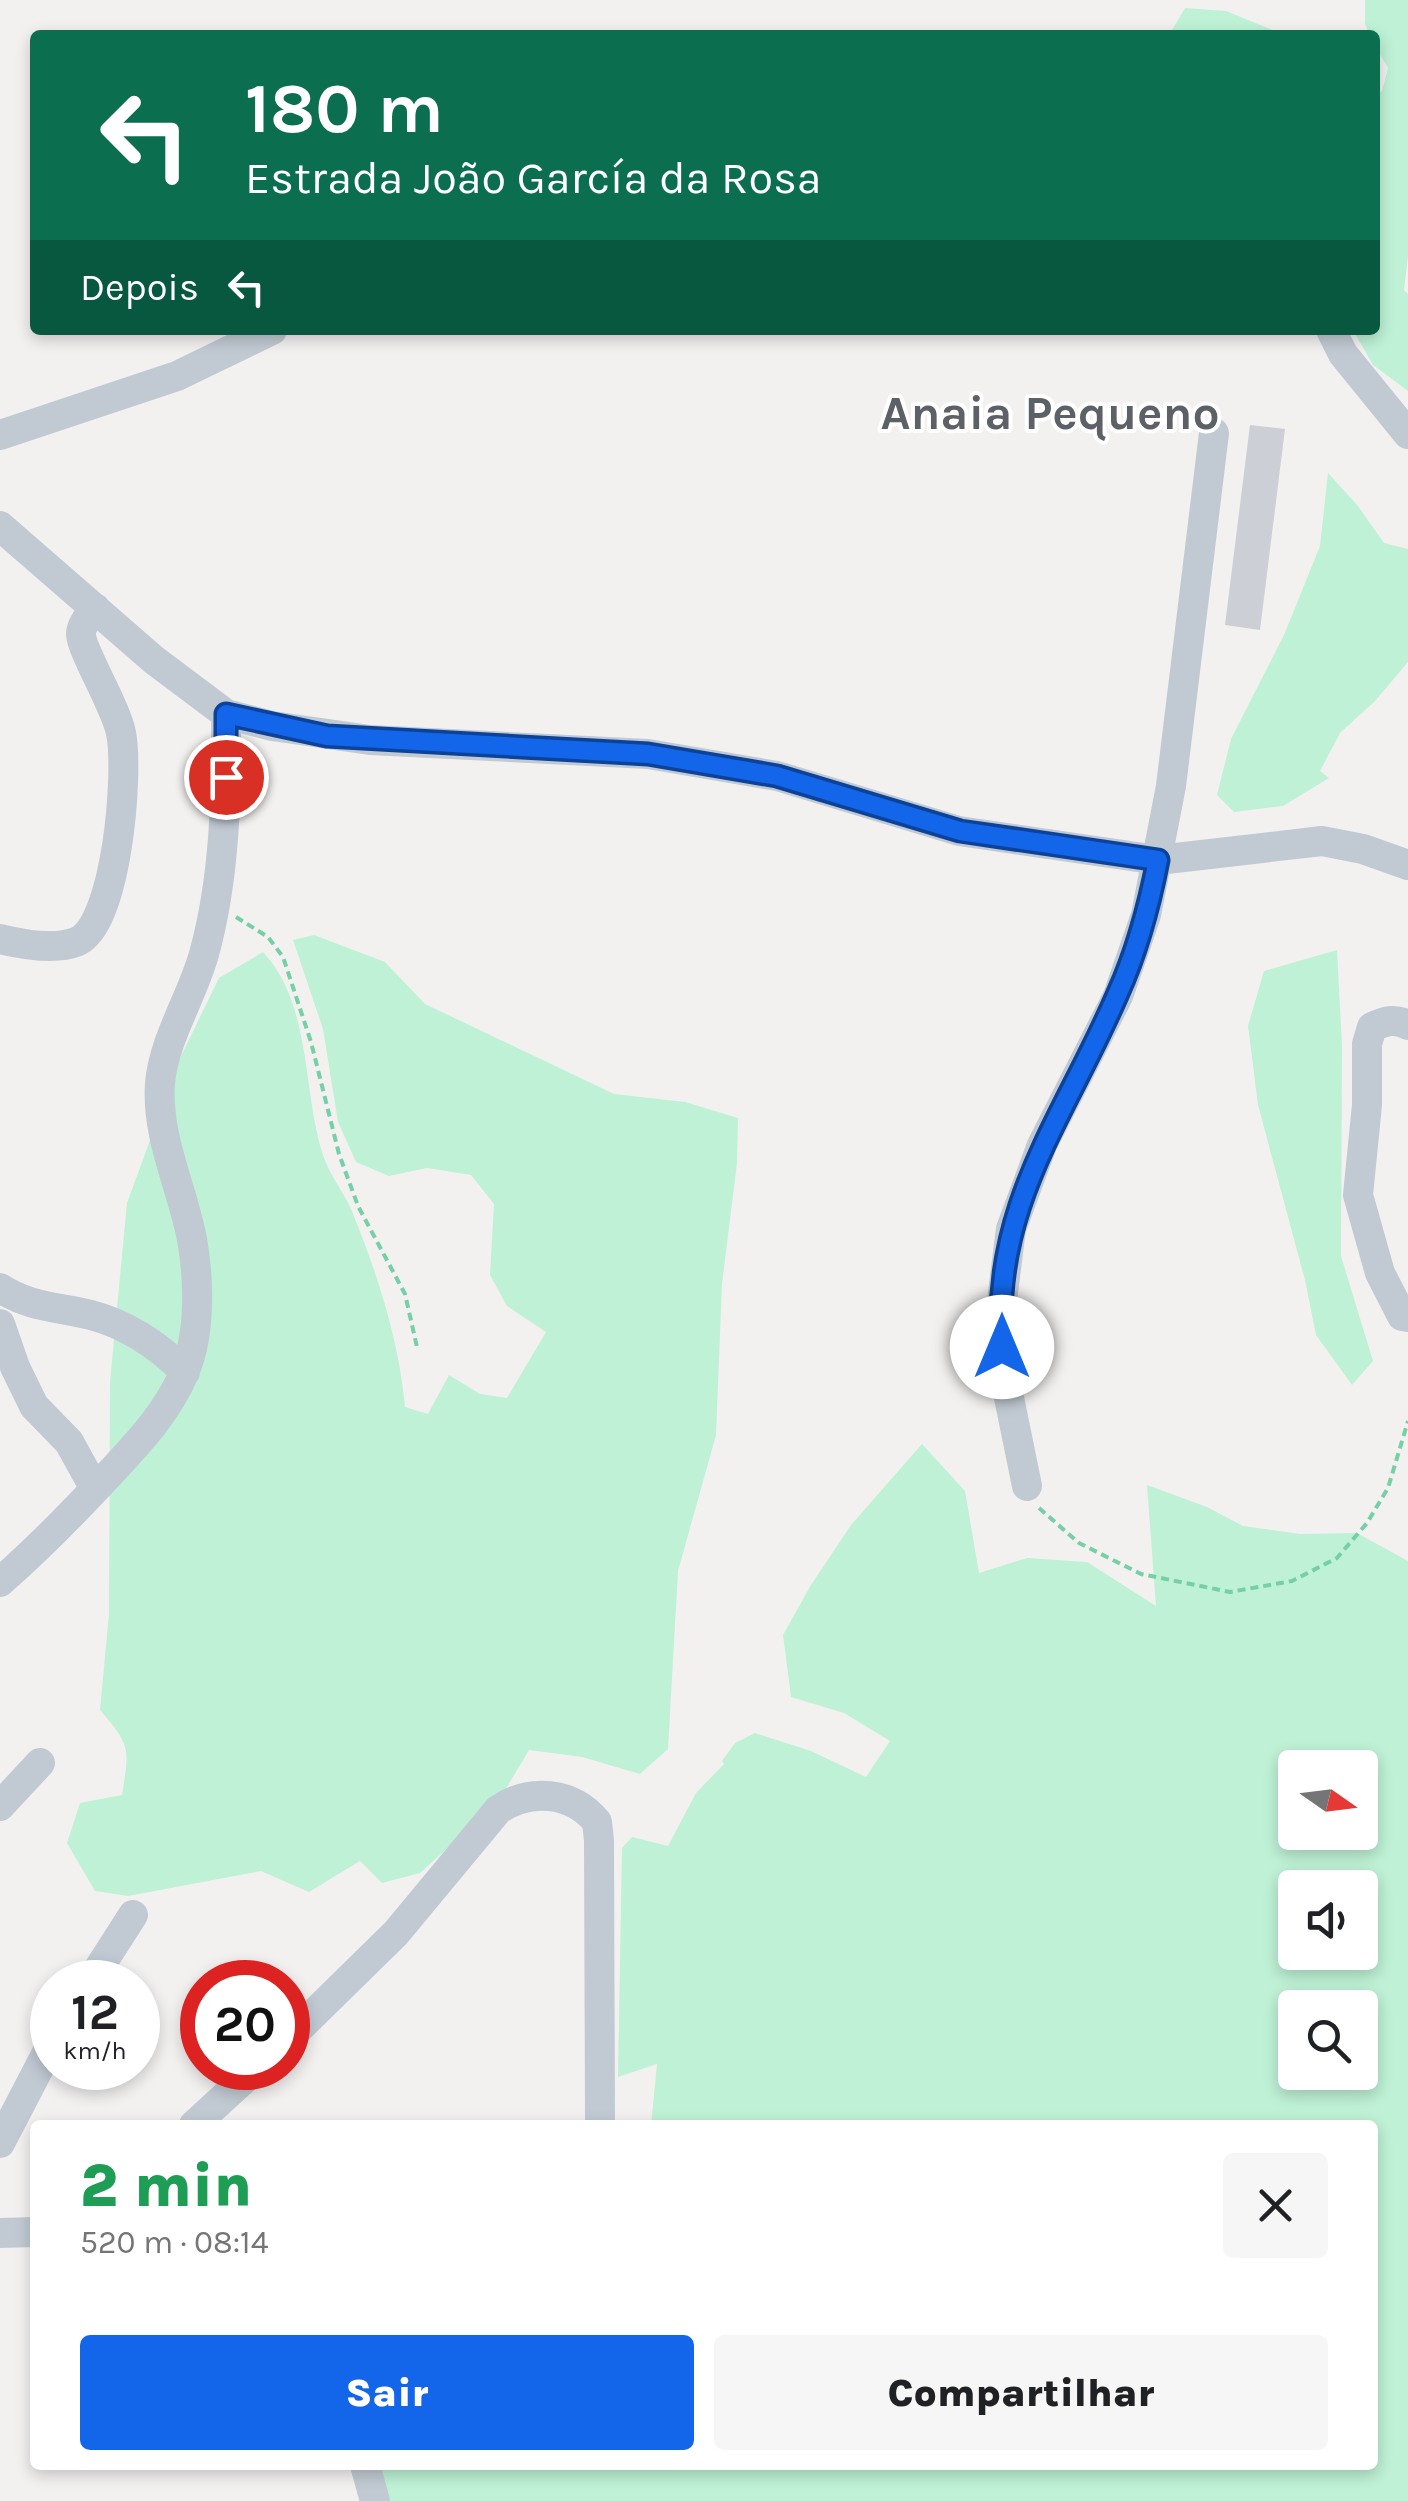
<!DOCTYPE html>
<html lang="pt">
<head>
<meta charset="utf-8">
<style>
  :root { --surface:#fff; --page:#f6f6f6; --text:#202124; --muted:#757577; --accent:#1366ea }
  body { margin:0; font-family:Karla,sans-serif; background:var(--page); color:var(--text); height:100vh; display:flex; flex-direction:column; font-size:38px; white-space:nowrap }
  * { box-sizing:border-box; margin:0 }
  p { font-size:32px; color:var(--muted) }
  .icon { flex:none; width:55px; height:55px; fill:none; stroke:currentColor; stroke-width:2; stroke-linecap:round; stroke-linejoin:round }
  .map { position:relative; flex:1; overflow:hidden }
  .panel { position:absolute; left:30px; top:2120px; width:1348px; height:350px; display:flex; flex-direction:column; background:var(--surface); border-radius:10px; box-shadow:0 5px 15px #0003 }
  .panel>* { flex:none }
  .hud { position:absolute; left:30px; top:30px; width:1350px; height:305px; border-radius:10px; box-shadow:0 5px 15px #0003; background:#0b6e4f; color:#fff; overflow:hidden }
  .needle { width:65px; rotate:104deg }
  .tools { position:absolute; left:1278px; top:1750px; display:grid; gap:20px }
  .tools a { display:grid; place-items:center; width:100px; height:100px; border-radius:10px; background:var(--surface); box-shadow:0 5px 15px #0003; font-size:50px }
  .speed { position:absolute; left:30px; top:1960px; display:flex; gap:20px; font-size:50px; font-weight:700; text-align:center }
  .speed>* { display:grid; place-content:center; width:130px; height:130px; border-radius:50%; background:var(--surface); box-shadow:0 5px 15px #0003; line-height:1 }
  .speed small { font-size:25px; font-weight:400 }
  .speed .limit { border:15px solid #d22; background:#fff; color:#111 }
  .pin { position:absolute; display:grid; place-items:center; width:85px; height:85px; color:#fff; margin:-42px; border:5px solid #fff; border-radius:50%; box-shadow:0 2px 10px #0007 }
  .me { position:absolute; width:110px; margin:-55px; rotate:0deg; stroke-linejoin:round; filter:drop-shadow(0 0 8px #0008) }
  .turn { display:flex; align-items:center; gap:35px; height:210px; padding:0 50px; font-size:45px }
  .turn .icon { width:130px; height:130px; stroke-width:2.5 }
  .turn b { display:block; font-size:70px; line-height:85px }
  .then { display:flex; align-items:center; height:95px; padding:0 50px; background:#0003; gap:20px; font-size:38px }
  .round { display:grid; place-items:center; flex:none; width:105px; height:105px; border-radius:10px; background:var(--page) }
  .headline { display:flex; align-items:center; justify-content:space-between; height:170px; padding:0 50px }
  h1 { font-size:60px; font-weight:800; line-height:75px; color:#1e9e55 }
  .action { display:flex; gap:20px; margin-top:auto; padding:20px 50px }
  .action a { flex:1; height:115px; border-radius:10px; background:var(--accent); color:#fff; font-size:40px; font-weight:800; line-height:115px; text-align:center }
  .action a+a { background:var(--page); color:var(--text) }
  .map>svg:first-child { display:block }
  .green { fill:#bef1d5; fill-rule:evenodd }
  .building { fill:#cccfd6 }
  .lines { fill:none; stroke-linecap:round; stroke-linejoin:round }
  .path { stroke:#75d0a8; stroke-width:4; stroke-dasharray:8 5; stroke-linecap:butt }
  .minor { stroke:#c1cad3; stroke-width:30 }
  .route-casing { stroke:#0c4298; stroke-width:25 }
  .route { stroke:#1366ea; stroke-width:18 }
  .labels { text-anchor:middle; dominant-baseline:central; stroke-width:8; stroke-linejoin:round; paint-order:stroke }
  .district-label { font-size:48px; font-weight:bold; fill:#5d6066; stroke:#fff }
</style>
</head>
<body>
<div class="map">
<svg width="1408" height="2501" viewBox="0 0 1408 2501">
  <rect width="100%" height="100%" fill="#f3f1f0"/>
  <path class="green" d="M1365,0H1408V256L1404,290L1408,294V391L1373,365L1353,330H1375V95L1382,91L1388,68L1375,46V35H1370L1365,24Z
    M1185,8L1226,11L1285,35H1169Z
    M1328,473L1358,506L1384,543L1408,549V662L1375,701L1340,733L1320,771L1329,778L1283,806L1234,812L1217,795L1231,739L1284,635L1320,546Z
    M314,935L385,962L425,1004L614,1094L685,1102L738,1118L737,1163L722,1284L716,1435L678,1571L668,1749L640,1774L582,1757L529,1750L504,1792L440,1855L420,1873L382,1883L360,1861L309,1892L261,1871L128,1896L95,1891L67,1843L80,1803L122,1795C129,1749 132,1747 100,1710L109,1614L110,1382L127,1203L181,1056L219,978L263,952C312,1004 302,1090 323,1155C329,1174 343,1191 351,1209C377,1272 399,1340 405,1407L428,1414L449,1375L480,1394L507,1398L546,1332L507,1306L490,1275L494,1204L471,1175L427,1168L389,1176L356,1162L338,1122L323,1029L293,940Z
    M1337,950L1342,1045L1341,1256L1373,1361L1352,1385L1316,1335L1305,1280L1258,1105L1248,1026L1264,971Z
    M922,1444L965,1491L979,1573L1027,1558L1087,1562L1156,1606L1147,1485L1207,1507L1243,1526L1300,1534L1357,1533L1408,1561V2501H362L375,2465H1372V2125H651L657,2064L618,2077L622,1848L632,1837L668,1846L696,1793L724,1764L722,1761L735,1743L755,1733L811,1751L866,1777L890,1741L844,1713L791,1697L783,1635L811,1585L851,1525ZM1295,1768H1360V1832H1295ZM1295,1888H1360V1952H1295ZM1295,2008H1360V2072H1295Z"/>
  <path class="building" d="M1250,425L1285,429L1260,630L1225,625Z"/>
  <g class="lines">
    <path class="path" d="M236,917L268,937L283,957L311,1042L339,1154L358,1206L405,1294L417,1347
      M1039,1508L1079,1543L1141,1574L1230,1592L1292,1581L1337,1558L1367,1523L1388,1488L1408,1421"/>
    <path class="minor" d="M1331,330L1343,354L1408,434
      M0,435L177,376L272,330
      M0,526L154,660L226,714L272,726L370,740L648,754L777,776L959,831L1158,860L1322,841L1363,849L1408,865
      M0,939C21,944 55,950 76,942C117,927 129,772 121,733C116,707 81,650 81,634C81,624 90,616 95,608
      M1408,1025C1395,1018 1385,1021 1372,1027L1367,1044V1105L1358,1195L1380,1273L1402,1316L1408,1317
      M0,1288C28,1307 59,1307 91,1315C128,1325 158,1345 185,1372
      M0,1324L15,1367L34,1406L69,1442L95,1489
      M1027,1486L1005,1378L1000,1316L1011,1229L1042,1145L1118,996L1146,915L1171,786L1214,433
      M0,1582C40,1547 76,1510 113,1470C140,1441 168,1411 184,1373C201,1334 199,1279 192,1239C182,1187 156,1137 160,1083C164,1039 192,997 204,954C225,878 227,793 226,714
      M0,1806L40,1763
      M90,1982L133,1915
      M288,2039L396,1933L498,1810C529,1788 572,1791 597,1822L599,1841L600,2125
      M194,2125L256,2068
      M0,2143L52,2043
      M0,2233L35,2232
      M365,2465L375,2501"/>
  </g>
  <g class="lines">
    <g class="route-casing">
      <path id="route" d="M226,777V714L327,736L648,754L777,776L960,831L1158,860C1149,906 1137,951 1118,993C1066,1115 991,1205 1002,1347"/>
    </g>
    <use href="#route" class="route"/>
  </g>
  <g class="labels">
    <g class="district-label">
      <text x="1050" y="413">Anaia Pequeno</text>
    </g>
  </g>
</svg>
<div class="tools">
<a><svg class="needle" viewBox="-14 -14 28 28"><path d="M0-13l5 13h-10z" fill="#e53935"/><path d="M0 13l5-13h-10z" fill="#757577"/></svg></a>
<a><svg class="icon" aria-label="sound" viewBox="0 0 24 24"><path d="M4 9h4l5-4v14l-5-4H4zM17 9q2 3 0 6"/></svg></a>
<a><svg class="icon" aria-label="search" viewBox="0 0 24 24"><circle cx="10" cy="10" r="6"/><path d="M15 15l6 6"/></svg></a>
</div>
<div class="speed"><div>12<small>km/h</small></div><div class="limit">20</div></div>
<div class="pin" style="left:226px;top:777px;background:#d93025"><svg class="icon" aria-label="arrive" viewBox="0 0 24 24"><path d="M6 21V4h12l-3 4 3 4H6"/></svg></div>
<svg class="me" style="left:1002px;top:1347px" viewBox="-20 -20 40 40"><circle r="19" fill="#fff"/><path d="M0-13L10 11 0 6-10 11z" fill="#1366ea"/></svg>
<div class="hud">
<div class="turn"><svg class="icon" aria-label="left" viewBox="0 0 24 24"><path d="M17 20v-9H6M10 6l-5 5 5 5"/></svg><div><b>180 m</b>Estrada João García da Rosa</div></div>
<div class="then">Depois<svg class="icon" aria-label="left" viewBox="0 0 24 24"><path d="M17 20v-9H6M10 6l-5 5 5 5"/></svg></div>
</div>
<section class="panel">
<div class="headline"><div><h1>2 min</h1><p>520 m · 08:14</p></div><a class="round"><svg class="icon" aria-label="close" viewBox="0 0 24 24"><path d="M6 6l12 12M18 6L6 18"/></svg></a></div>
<div class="action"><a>Sair</a><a>Compartilhar</a></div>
</section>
</div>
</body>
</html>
